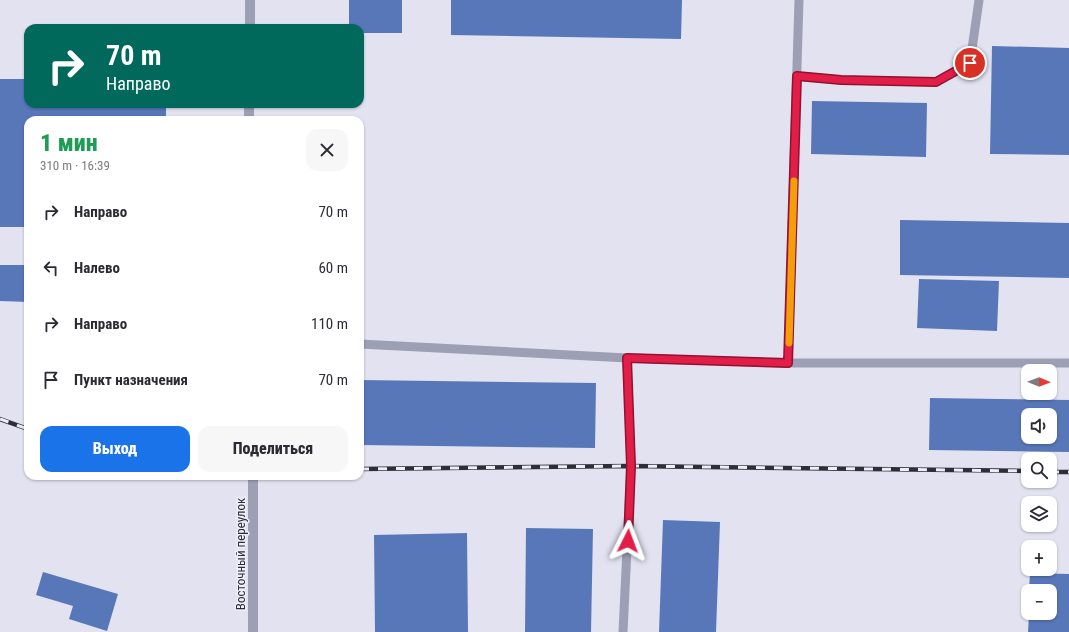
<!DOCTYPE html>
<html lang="ru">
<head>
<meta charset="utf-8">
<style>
  :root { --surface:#fff; --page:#f7f7f7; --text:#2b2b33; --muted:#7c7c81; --accent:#1a73e8 }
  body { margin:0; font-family:"Roboto Condensed",sans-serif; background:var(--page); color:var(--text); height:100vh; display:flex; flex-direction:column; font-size:15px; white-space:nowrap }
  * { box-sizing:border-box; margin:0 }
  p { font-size:13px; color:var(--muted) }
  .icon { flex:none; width:22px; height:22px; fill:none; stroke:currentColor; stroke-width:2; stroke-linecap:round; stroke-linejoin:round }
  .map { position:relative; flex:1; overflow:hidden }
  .details { position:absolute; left:24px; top:116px; width:340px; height:364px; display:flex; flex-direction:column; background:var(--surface); border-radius:12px; box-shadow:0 1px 3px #0004 }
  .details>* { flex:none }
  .guide { position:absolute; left:24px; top:24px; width:340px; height:84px; border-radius:12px; box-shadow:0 1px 3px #0004; background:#00695c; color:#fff; overflow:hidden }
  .needle { width:26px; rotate:91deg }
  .buttons { position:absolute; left:1021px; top:364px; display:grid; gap:8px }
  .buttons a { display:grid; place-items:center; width:36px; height:36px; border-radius:8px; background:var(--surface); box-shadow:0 1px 3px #0004; font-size:20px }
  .pin { position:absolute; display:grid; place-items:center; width:34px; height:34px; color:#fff; margin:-17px; border:2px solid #fff; border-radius:50%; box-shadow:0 1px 4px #0007 }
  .me { position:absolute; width:44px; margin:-22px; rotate:3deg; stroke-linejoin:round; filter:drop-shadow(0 0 3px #0008) }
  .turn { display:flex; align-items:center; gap:14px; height:84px; padding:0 16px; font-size:18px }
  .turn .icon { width:52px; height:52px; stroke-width:2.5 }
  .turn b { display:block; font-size:28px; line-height:34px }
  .round { display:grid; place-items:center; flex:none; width:42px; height:42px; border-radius:12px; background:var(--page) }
  .summary { display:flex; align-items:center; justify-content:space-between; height:68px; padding:0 16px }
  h1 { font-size:24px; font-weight:800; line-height:30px; color:#1e9e55 }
  .primary-button { display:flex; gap:8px; margin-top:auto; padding:8px 16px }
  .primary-button a { flex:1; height:46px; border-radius:12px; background:var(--accent); color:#fff; font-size:16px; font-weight:800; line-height:46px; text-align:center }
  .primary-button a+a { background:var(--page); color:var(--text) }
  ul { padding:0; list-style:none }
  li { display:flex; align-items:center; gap:12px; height:56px; padding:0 16px }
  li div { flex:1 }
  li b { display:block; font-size:15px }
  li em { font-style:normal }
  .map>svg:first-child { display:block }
  .building { fill:#5877b9; fill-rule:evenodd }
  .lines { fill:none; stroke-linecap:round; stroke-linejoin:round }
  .service { stroke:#9d9fb4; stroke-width:9 }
  .minor { stroke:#9d9fb4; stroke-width:10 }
  .rail-casing { stroke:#2c2f38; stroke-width:4.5 }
  .rail { stroke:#eeeef9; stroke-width:3; stroke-dasharray:9; stroke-linecap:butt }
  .route-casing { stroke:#92132f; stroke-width:10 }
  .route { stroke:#e11d48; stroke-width:7 }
  .slow { stroke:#f59e0b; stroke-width:7 }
  .labels { text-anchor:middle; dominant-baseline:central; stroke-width:3; stroke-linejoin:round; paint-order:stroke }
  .street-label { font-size:13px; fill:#2c2f38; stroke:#eeeef9 }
</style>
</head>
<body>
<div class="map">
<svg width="1069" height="632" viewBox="0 0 1069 632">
  <rect width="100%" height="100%" fill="#e2e2f1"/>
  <path class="building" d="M349,0H402V33H360V28H349Z
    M451,0H682L681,39L451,35Z
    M992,46L1069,48V155L990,154Z
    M0,79H28V104H166V120H28V227H0Z
    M812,101L927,103L926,157L811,154Z
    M900,220L1069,223V278L900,275Z
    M0,265H28V302L0,301Z
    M919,279L999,281L997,331L917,328Z
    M360,380L596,383L595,448L360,445Z
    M930,398L1069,400V452L929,450ZM1028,415H1050V437H1028Z
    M663,520L720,522L716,632H659Z
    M526,528L593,529L591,632H525Z
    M467,533L468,632H375L374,535Z
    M43,572L118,594L107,631L69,619L73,606L36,595Z
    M1030,573L1069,574V632H1028L1029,613H1050V591H1029Z"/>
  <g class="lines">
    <path class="service" d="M797,76L841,80L936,82L970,63L979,0
      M360,344L627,358L788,363H1069
      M788,363L799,0
      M623,632L631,466L627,358"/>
    <path class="minor" d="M250,28V0
      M249,120V104
      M253,476V632"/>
    <g class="rail-casing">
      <path id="rail" d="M0,419L28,429
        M360,469L631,466L1028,471
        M1050,472H1069"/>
    </g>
    <use href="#rail" class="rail"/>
  </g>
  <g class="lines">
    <g class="route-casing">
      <path id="route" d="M628,541L631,466L627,358L788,363L797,76L841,80L936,82L970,63"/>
    </g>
    <use href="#route" class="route"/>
    <path class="slow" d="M789,343L794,181"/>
  </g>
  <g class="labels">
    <g class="street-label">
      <text transform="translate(240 554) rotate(-90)">Восточный переулок</text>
    </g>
  </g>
</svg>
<div class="buttons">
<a><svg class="needle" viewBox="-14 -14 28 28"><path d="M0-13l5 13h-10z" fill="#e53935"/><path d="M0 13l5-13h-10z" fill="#7c7c81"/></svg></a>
<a><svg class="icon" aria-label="sound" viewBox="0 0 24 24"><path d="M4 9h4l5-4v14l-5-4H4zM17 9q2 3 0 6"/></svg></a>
<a><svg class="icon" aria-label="search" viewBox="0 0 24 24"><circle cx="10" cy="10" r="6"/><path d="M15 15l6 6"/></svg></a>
<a><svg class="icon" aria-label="layers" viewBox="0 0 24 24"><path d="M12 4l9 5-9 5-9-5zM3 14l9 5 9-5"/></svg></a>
<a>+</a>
<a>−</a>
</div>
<div class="pin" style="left:970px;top:63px;background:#d93025"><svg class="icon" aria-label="arrive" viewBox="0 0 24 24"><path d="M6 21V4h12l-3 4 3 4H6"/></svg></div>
<svg class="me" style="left:628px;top:541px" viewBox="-20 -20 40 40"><path d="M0-17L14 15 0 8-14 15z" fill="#e11d48" stroke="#fff" stroke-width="4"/></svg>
<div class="guide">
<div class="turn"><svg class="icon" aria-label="right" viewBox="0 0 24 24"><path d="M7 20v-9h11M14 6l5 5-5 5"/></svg><div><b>70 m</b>Направо</div></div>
</div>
<section class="details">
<div class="summary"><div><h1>1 мин</h1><p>310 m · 16:39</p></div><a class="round"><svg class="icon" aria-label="close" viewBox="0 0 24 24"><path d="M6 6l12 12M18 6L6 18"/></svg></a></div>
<ul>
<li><svg class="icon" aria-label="right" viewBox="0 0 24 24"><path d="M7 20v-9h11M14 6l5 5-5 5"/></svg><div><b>Направо</b></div><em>70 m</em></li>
<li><svg class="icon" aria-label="left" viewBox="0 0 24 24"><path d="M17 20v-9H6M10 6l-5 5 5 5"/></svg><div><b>Налево</b></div><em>60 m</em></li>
<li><svg class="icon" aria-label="right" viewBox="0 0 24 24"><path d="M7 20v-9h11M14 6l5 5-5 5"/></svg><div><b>Направо</b></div><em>110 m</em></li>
<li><svg class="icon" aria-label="arrive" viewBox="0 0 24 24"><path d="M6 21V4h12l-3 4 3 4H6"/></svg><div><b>Пункт назначения</b></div><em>70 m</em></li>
</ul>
<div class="primary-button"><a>Выход</a><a>Поделиться</a></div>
</section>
</div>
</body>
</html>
